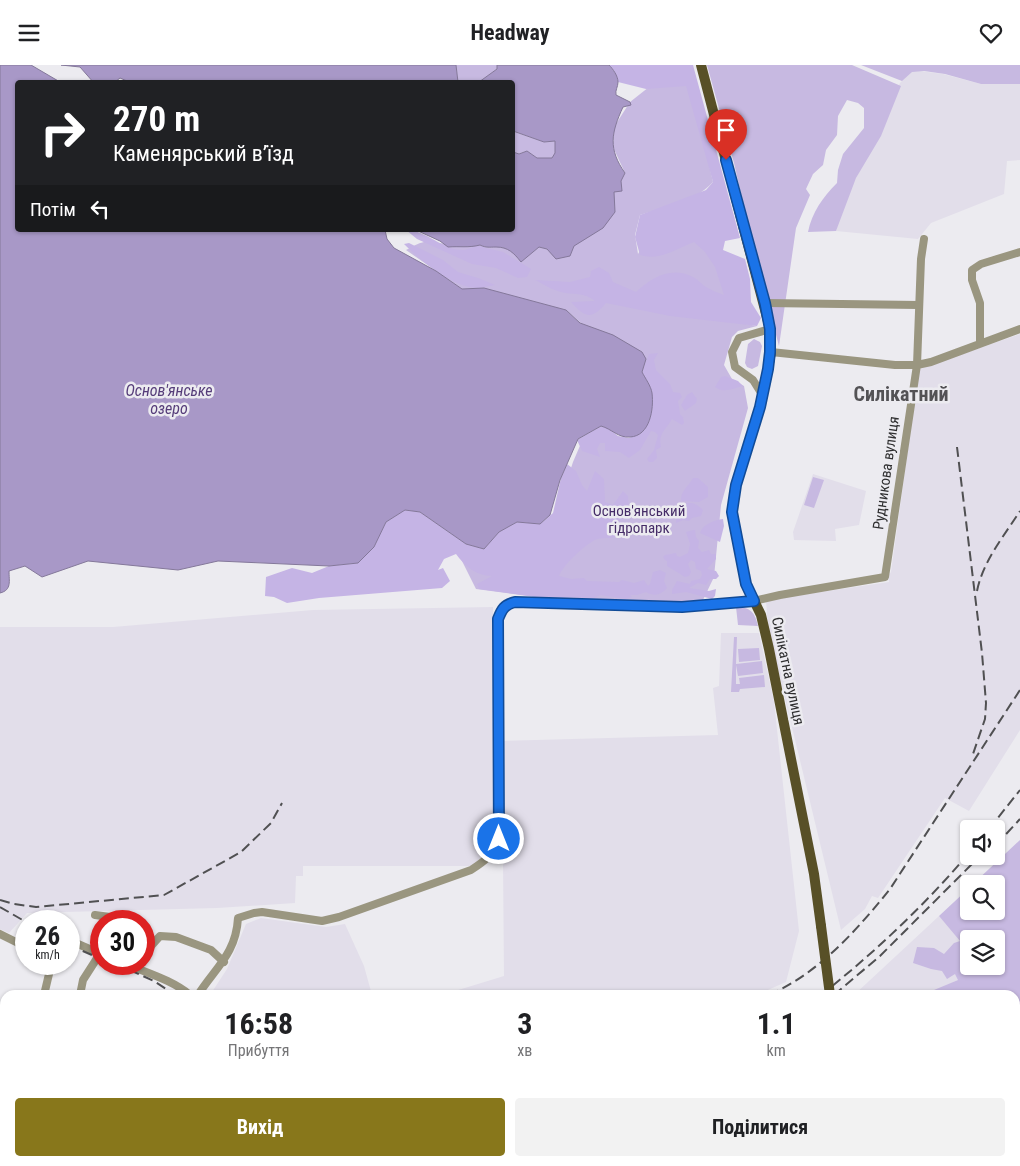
<!DOCTYPE html>
<html lang="uk">
<head>
<meta charset="utf-8">
<style>
  :root { --surface:#fff; --page:#f2f2f2; --text:#202124; --muted:#757577; --accent:#88771b }
  body { margin:0; font-family:"Roboto Condensed",sans-serif; background:var(--page); color:var(--text); height:100vh; display:flex; flex-direction:column; font-size:19px; white-space:nowrap }
  * { box-sizing:border-box; margin:0 }
  p { font-size:16px; color:var(--muted) }
  .icon { flex:none; width:28px; height:28px; fill:none; stroke:currentColor; stroke-width:2; stroke-linecap:round; stroke-linejoin:round }
  .map { position:relative; flex:1; overflow:hidden }
  .details { position:absolute; left:0px; top:925px; width:1020px; height:176px; display:flex; flex-direction:column; background:var(--surface); border-radius:15px 15px 0 0; box-shadow:0 1px 4px #0004 }
  .details>* { flex:none }
  .guide { position:absolute; left:15px; top:15px; width:500px; height:152px; border-radius:5px; box-shadow:0 1px 4px #0004; background:#202124; color:#fff; overflow:hidden }
  .controls { position:absolute; left:960px; top:755px; display:grid; gap:10px }
  .controls a { display:grid; place-items:center; width:45px; height:45px; border-radius:5px; background:var(--surface); box-shadow:0 1px 4px #0004; font-size:25px }
  .speed { position:absolute; left:15px; top:845px; display:flex; gap:10px; font-size:25px; font-weight:700; text-align:center }
  .speed>* { display:grid; place-content:center; width:65px; height:65px; border-radius:50%; background:var(--surface); box-shadow:0 1px 4px #0004; line-height:1 }
  .speed small { font-size:12px; font-weight:400 }
  .speed .limit { border:8px solid #d22; background:#fff; color:#111 }
  .pin { position:absolute; display:grid; place-items:center; width:42px; height:42px; color:#fff; margin:-51px -21px; border-radius:50% 50% 50% 0; rotate:-45deg; box-shadow:0 0 5px #0007 }
  .pin .icon { rotate:45deg }
  .me { position:absolute; width:55px; margin:-28px; rotate:0deg; stroke-linejoin:round; filter:drop-shadow(0 0 4px #0008) }
  .turn { display:flex; align-items:center; gap:18px; height:105px; padding:0 15px; font-size:22px }
  .turn .icon { width:65px; height:65px; stroke-width:2.5 }
  .turn b { display:block; font-size:35px; line-height:42px }
  .then { display:flex; align-items:center; height:48px; padding:0 15px; background:#0003; gap:10px; font-size:19px }
  .eta { display:flex; justify-content:space-evenly; align-items:center; height:85px; text-align:center }
  .eta b { font-size:30px; font-weight:700; line-height:35px }
  .cta { display:flex; gap:10px; margin-top:auto; padding:10px 15px }
  .cta a { flex:1; height:58px; border-radius:5px; background:var(--accent); color:#fff; font-size:20px; font-weight:700; line-height:58px; text-align:center }
  .cta a+a { background:var(--page); color:var(--text) }
  header { display:flex; justify-content:space-between; align-items:center; height:65px; padding:0 15px; background:var(--surface); font-size:22px; font-weight:700 }
  .map>svg:first-child { display:block }
  .built { fill:#e2deea }
  .green { fill:#c7b9e1; fill-rule:evenodd }
  .forest { fill:#c5b4e5 }
  .water { fill:#a898c7; stroke:#84789a }
  .lines { fill:none; stroke-linecap:round; stroke-linejoin:round }
  .minor { stroke:#9a9680; stroke-width:8 }
  .major { stroke:#585027; stroke-width:10 }
  .rail { stroke:#505052; stroke-width:2; stroke-dasharray:10 5; stroke-linecap:butt }
  .major-bridge { stroke:#585027; stroke-width:10 }
  .route-casing { stroke:#114b97; stroke-width:12 }
  .route { stroke:#1a73e8; stroke-width:9 }
  .labels { text-anchor:middle; dominant-baseline:central; stroke-width:5; stroke-linejoin:round; paint-order:stroke }
  .street-label { font-size:15px; fill:#2f2f30; stroke:#ecebf0 }
  .park-label { font-size:15px; fill:#452c67; stroke:#ecebf0 }
  .water-label { font-size:16px; font-style:italic; fill:#553c79; stroke:#ecebf0 }
  .district-label { font-size:20px; font-weight:bold; fill:#535255; stroke:#ecebf0 }
</style>
</head>
<body>
<header><svg class="icon" aria-label="menu" viewBox="0 0 24 24"><path d="M4 6h16M4 12h16M4 18h16"/></svg>Headway<svg class="icon" aria-label="heart" viewBox="0 0 24 24"><path d="M12 20l-8-8c-3-5 5-10 8-4 3-6 11-1 8 4z"/></svg></header>
<div class="map">
<svg width="1020" height="1101" viewBox="0 0 1020 1101">
  <rect width="100%" height="100%" fill="#ecebf0"/>
  <path class="built" d="M912,5L943,9L981,19H1020V95L1007,96L1004,129L931,158L918,174L836,166L842,141L868,89L900,18Z
    M1020,269V665L969,746L945,733L878,833L872,831L865,844L841,865L768,563L766,535L889,517L888,511L891,507L919,304Z
    M813,409L866,426L859,460L835,464L836,476L794,475L793,467Z
    M493,542L494,780L472,801H303V811H296L295,838L217,843L27,848L9,868L0,864V562H113L313,545Z
    M721,568H759L774,637L799,866L786,917L756,930H456L455,926L504,911L502,676L718,670L713,623L719,621Z
    M939,851L961,875L958,915L925,930H854Z
    M261,853L326,862L345,859L364,901L372,930H210L227,904L246,859Z
    M1015,986L1020,987V1101H850L851,1096H1015Z
    M639,1096H823V1101H633Z"/>
  <path class="green" d="M456,0H497V4L479,17H458Z
    M707,0H852L901,21L881,71L856,113L836,166L808,167C812,147 823,132 837,118L838,105L843,89L864,63V43L858,38L847,35L838,51L837,70L826,85L823,100L813,109L806,124L810,130L796,163L779,281L757,199L734,98Z
    M861,0H1020V19H981L945,9L924,6L912,7L902,16Z
    M686,20L691,23L713,117C695,137 665,142 640,150L635,170L638,189L641,184L693,167L716,192L735,257L757,261L738,266L732,272L724,300L732,314L744,321L748,343L721,440L714,512L703,535L672,537L535,532L476,524L460,492L496,481L555,452L573,397L582,376L634,375L649,358L642,307V287L582,259L566,245L462,224L406,185C412,182 418,178 424,177C443,176 462,185 479,180C486,183 489,182 496,182C508,181 514,188 521,196L539,182L547,184L613,127L625,108L613,82L614,62L630,37L649,22Z
    M512,66L544,77L555,76V88L552,93H537L527,86L518,89L513,87Z
    M754,274L760,277L762,281L758,301L752,304L747,302L745,298L748,279Z
    M813,412L824,415L814,443L804,440Z
    M736,542C750,542 755,547 758,561L738,560Z
    M734,572H737L736,599L762,596L763,608L738,611L736,600V619H740L739,613L764,610L765,622L740,624L739,627H731Z
    M759,583L760,595L739,597L738,584Z
    M1020,775V949L1015,948V930H922L958,915L955,909L947,914L942,906L931,904L913,898L917,882L934,883L944,889L954,878L960,876L939,851L969,823V846H996V819H973ZM969,874H996V901H969Z
    M0,1080H5V1096H54L55,1100L53,1101H0Z"/>
  <path class="forest" d="M609,0H693L740,173L725,176L723,185L745,194L750,214L751,237L761,253L757,261L670,251L606,238C592,255 585,253 571,237L595,236C585,227 572,230 561,227C552,225 543,219 535,215L570,217L590,212L591,206L599,202L609,208L613,217L636,227C652,212 672,201 693,212C698,214 701,219 706,222C711,225 718,228 724,230L715,202L705,187L694,177C675,184 661,196 640,190L635,172L640,150L706,125L713,117L686,21L646,24L618,17L614,6Z
    M406,165C427,165 443,186 464,185C469,184 475,181 480,180L486,183L503,187L531,204L527,212L518,213L496,203L472,199L417,174Z
    M409,178L443,195L458,207L478,213L495,220C490,221 485,222 480,223C454,224 421,196 404,179Z
    M658,288L654,295L656,305L670,319L673,327L680,328L682,332L678,336L680,349L683,352L684,358L682,360L672,354C666,365 658,368 661,382L656,385L657,393L653,397H649L647,394L654,385L658,370L655,367L651,366L640,385L629,393L620,387L605,386V378H600L597,384L600,392L582,386L577,375L601,361L607,362L618,371L629,373L639,369L649,357L652,326L642,307L649,289Z
    M725,311L738,316L743,321C733,323 724,329 715,322L721,312Z
    M692,327L697,334L696,338L685,346L681,340L687,330Z
    M567,399L576,406L582,420L587,426L595,406L604,414L605,437L613,440L623,426L628,431L629,445L618,458L622,461L623,467C615,477 603,470 593,476C582,483 564,499 559,511L571,514L584,513L587,516L619,517L622,515L634,518L644,515L648,521L650,519L653,507L660,505L666,508L664,516L667,523C661,530 654,532 646,527L637,530H630L632,532L626,534L600,530L593,534L572,532L552,534L479,524L477,519L492,511C476,511 465,501 456,489L444,494L438,505L443,503L450,516L442,523L319,533L287,538L274,532L265,531L266,512L292,503L312,508L329,501L358,498L374,482L386,457L405,445L420,447L466,479L484,484L499,467L517,457L540,459L553,448L561,413Z
    M693,413H698L708,422V432L699,437L683,436L681,435C681,425 689,421 693,413Z
    M687,438C693,437 699,441 703,445L701,451L692,453L689,456L683,455L676,458V454L682,440Z
    M723,454L724,461L720,477L700,468C702,460 714,455 723,454Z
    M693,465H695L696,472L699,476L698,483L702,487L709,485L711,489H716V494L707,504L716,506L719,511L716,514H710L706,520L698,518L689,523L709,526L716,524L715,531L712,534L686,527L672,529V525L677,516L690,519L691,516L700,514L702,510L701,506L696,504L695,497L691,495L688,499L691,507L689,511L685,512L667,501V496L665,495L663,492L665,490L676,488L677,491L680,492L688,488L690,479L686,467Z"/>
  <path class="water" d="M0,0H31L60,17L18,18V165H385L387,174L394,183L436,206L462,224L484,223L566,245L580,258L613,270L642,287L646,294L642,307C645,313 651,321 652,328C654,344 650,371 630,372C618,373 612,364 601,361L578,374L560,415L550,450L540,459L517,457L499,467L484,484L466,479L420,447L405,445L386,457L374,482L358,498L329,501L218,496L178,505L88,496L42,512L25,501L9,506C9,516 12,525 0,528Z
    M61,0H456L458,17L126,18L127,16L120,13L115,17L94,18L80,2Z
    M497,0H609C613,4 618,11 618,17C618,22 615,25 616,30L630,37L631,40L623,42C611,68 608,84 625,108L621,116L622,126L614,127L615,147L603,163L574,181L570,191L556,194L547,184L539,182L521,197C514,188 508,182 496,182C490,182 486,183 480,180C469,183 459,181 448,182L440,176L416,165H512L513,87L519,89L527,86L537,93H552L555,88V76L544,77L513,66L512,18L479,17L497,4Z"/>
  <g class="lines">
    <path class="minor" d="M765,238L918,240
      M980,278V238L972,215V205L981,199L1020,187
      M771,287L895,300H917L931,297L1020,264
      M763,331L753,315L735,302L732,287L739,273L770,264
      M95,850L110,852L109,856
      M0,869L26,882
      M69,873L78,879L101,889
      M144,877L151,881L160,871L176,872L211,885L224,897
      M126,899C147,908 172,915 190,930
      M44,930L49,909L48,899
      M80,930L83,915L101,887
      M198,930C215,903 236,889 238,853L254,848L262,847L322,856L339,852L471,805C485,796 494,789 499,774L498,554C502,544 504,540 515,537L682,542L754,536L780,530L885,512L917,300L921,194L924,174
      M0,989L5,991
      M0,1075L5,1073"/>
    <path class="major" d="M701,0L770,264L771,287L768,304L760,342L736,420L732,447L746,519L761,550L769,584L814,809L821,861
      M829,1101L830,1096"/>
    <path class="rail" d="M957,382L982,588L986,638L985,654L973,689
      M977,526C983,496 1004,471 1020,446
      M989,764L1020,725
      M996,780L1020,754
      M0,835L14,839L36,842L164,830L241,787L271,758L282,738
      M0,842L26,857
      M69,880L101,894
      M116,899L154,916L175,930
      M769,930C819,908 857,865 890,824L1020,625
      M821,930C874,888 925,840 969,788
      M834,930L880,891L980,791
      M1015,955L1020,956
      M1015,981L1020,982
      M526,1101L535,1096
      M556,1101L565,1096
      M592,1101L611,1096"/>
    <path class="major-bridge" d="M821,861L830,930"/>
  </g>
  <g class="lines">
    <g class="route-casing">
      <path id="route" d="M499,774L498,554C502,544 504,540 515,537L682,542L754,536L746,519L732,447L736,420L760,342L768,304L770,287V264L765,238L726,95"/>
    </g>
    <use href="#route" class="route"/>
  </g>
  <g class="labels">
    <g class="street-label">
      <text transform="translate(886 408) rotate(-82)">Рудникова вулиця</text>
      <text transform="translate(788 606) rotate(78)">Силікатна вулиця</text>
    </g>
    <g class="park-label">
      <text x="639" y="446">Основ'янський<tspan x="639" dy="17">гідропарк</tspan></text>
    </g>
    <g class="water-label">
      <text x="169" y="325">Основ'янське<tspan x="169" dy="18">озеро</tspan></text>
    </g>
    <g class="district-label">
      <text x="901" y="329">Силікатний</text>
    </g>
  </g>
</svg>
<div class="controls">
<a><svg class="icon" aria-label="sound" viewBox="0 0 24 24"><path d="M4 9h4l5-4v14l-5-4H4zM17 9q2 3 0 6"/></svg></a>
<a><svg class="icon" aria-label="search" viewBox="0 0 24 24"><circle cx="10" cy="10" r="6"/><path d="M15 15l6 6"/></svg></a>
<a><svg class="icon" aria-label="layers" viewBox="0 0 24 24"><path d="M12 4l9 5-9 5-9-5zM3 14l9 5 9-5"/></svg></a>
</div>
<div class="speed"><div>26<small>km/h</small></div><div class="limit">30</div></div>
<div class="pin" style="left:726px;top:95px;background:#d93025"><svg class="icon" aria-label="arrive" viewBox="0 0 24 24"><path d="M6 21V4h12l-3 4 3 4H6"/></svg></div>
<svg class="me" style="left:499px;top:774px" viewBox="-20 -20 40 40"><circle r="17" fill="#1a73e8" stroke="#fff" stroke-width="3"/><path d="M0-11L8 9 0 5-8 9z" fill="#fff"/></svg>
<div class="guide">
<div class="turn"><svg class="icon" aria-label="right" viewBox="0 0 24 24"><path d="M7 20v-9h11M14 6l5 5-5 5"/></svg><div><b>270 m</b>Каменярський в’їзд</div></div>
<div class="then">Потім<svg class="icon" aria-label="left" viewBox="0 0 24 24"><path d="M17 20v-9H6M10 6l-5 5 5 5"/></svg></div>
</div>
<section class="details">
<div class="eta">
<div><b>16:58</b><p>Прибуття</p></div>
<div><b>3</b><p>хв</p></div>
<div><b>1.1</b><p>km</p></div>
</div>
<div class="cta"><a>Вихід</a><a>Поділитися</a></div>
</section>
</div>
</body>
</html>
